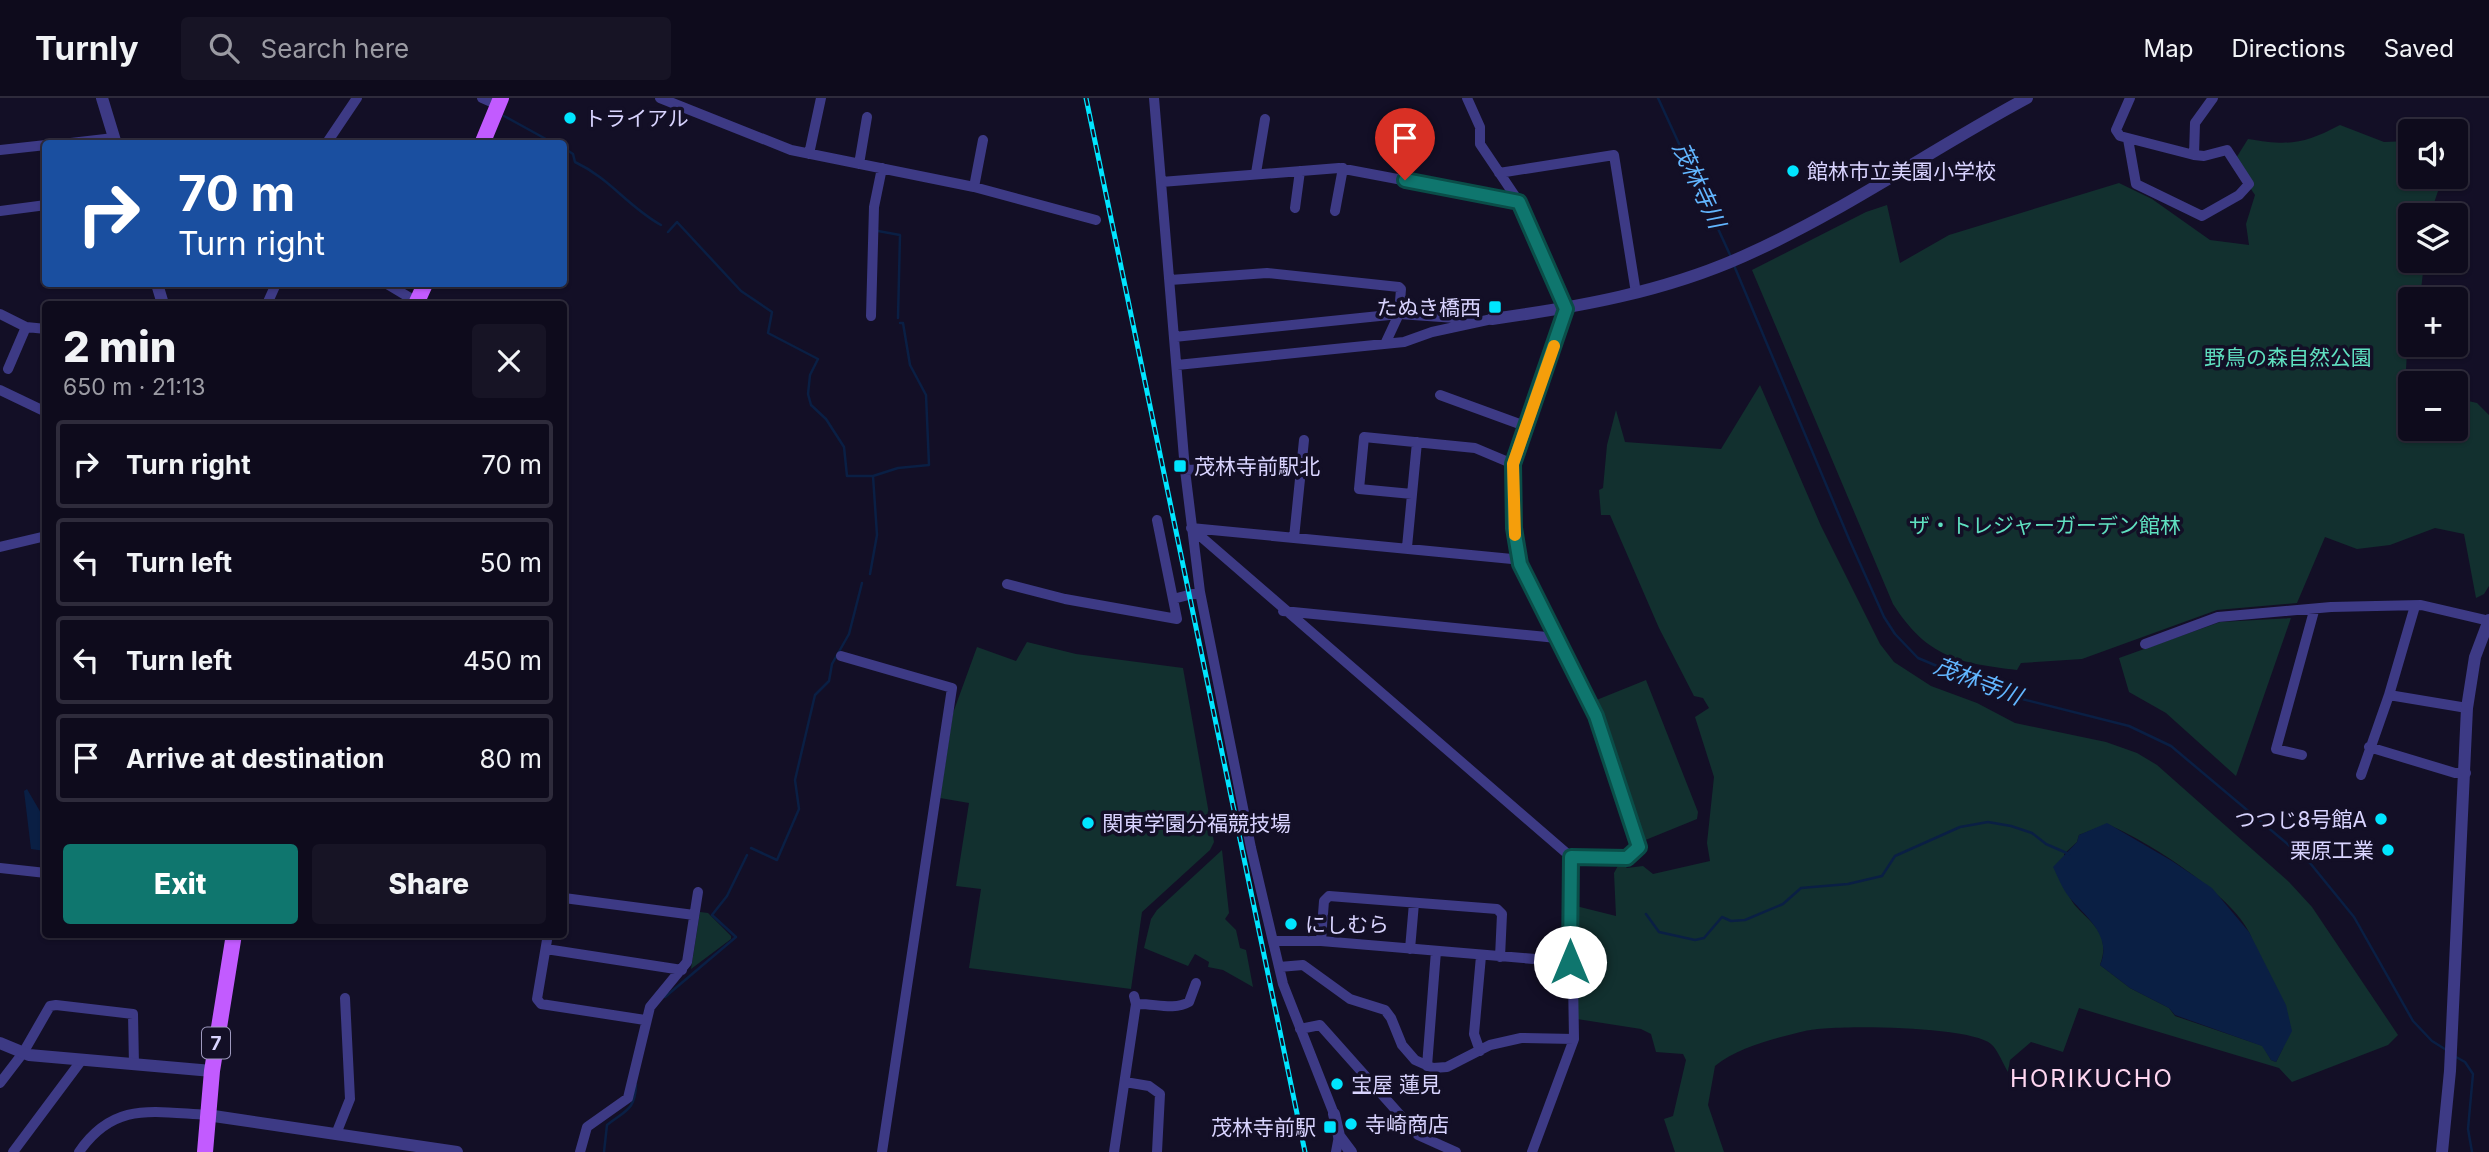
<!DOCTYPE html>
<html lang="en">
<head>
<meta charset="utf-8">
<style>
  :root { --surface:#0e0b1c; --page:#171425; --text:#f1f3f6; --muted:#9b9ba3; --line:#2e2b3b; --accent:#0f766e }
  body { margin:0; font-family:Inter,"Noto Sans JP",sans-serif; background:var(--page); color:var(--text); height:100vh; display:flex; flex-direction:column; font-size:26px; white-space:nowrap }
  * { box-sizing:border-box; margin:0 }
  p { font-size:23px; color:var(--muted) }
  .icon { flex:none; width:38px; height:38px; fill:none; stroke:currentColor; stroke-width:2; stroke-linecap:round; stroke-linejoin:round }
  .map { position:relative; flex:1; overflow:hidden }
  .sheet { position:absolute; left:42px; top:203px; width:525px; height:637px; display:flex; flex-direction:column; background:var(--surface); border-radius:7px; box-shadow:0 2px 5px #0004,0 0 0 2px var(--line) }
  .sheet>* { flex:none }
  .top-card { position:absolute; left:42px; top:42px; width:525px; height:147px; border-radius:7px; box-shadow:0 2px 5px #0004,0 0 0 2px var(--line); background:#1a4fa0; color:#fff; overflow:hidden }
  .tools { position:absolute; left:2398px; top:21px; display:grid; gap:14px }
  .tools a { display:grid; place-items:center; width:70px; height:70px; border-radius:7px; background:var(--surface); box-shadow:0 2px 5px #0004,0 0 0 2px var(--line); font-size:35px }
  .pin { position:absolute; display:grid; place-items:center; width:60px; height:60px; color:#fff; margin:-72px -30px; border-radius:50% 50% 50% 0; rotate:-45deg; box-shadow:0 0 7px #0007 }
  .pin .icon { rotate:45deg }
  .me { position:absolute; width:77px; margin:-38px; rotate:0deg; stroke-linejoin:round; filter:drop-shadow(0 0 5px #0008) }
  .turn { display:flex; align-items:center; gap:24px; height:147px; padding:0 21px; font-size:32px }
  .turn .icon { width:91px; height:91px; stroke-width:2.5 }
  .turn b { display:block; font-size:49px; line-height:60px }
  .round { display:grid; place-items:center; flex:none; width:74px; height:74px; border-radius:7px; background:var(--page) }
  .head { display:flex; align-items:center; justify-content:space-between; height:119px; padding:0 21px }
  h1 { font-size:42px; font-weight:800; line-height:52px }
  .button { display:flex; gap:14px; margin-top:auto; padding:14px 21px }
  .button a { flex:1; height:80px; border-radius:7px; background:var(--accent); color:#fff; font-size:28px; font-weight:800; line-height:80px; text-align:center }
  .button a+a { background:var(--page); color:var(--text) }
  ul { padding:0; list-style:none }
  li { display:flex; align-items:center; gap:21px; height:88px; margin:0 14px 10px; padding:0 7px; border:4px solid var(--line); border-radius:7px }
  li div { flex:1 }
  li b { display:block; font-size:26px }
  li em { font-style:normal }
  header { display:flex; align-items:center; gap:42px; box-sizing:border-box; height:98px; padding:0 35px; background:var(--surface); border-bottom:2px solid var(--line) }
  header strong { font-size:33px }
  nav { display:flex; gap:38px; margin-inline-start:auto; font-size:24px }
  .search { width:490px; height:63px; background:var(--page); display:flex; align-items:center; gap:18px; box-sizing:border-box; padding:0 24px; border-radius:7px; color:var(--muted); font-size:26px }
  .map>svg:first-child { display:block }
  .green { fill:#12302f; fill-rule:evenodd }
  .water { fill:#0a1f44 }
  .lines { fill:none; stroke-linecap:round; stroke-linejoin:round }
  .stream { stroke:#0a1f44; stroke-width:2.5 }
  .minor { stroke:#3d3a85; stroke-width:10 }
  .tertiary { stroke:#3d3a85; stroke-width:12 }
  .primary { stroke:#c25bff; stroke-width:16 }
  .rail-casing { stroke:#00e5ff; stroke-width:5 }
  .rail { stroke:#130f26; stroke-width:2.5; stroke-dasharray:8; stroke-linecap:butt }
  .route-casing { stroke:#0a4d48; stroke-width:18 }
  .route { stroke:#0f766e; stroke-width:12 }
  .slow { stroke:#f59e0b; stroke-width:12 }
  .poi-dot { fill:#00e5ff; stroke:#130f26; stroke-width:2.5 }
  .labels { text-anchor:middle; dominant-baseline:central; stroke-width:7; stroke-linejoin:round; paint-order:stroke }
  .shield { fill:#130f26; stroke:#9e99be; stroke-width:2 }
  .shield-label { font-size:19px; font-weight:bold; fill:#d9d4ff }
  .poi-label { font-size:21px; fill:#d9d4ff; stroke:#130f26; text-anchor:start }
  .park-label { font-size:21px; fill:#5fe0c0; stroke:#130f26 }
  .water-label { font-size:23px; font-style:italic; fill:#62b6ff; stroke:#130f26 }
  .quarter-label { font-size:24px; letter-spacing:2px; fill:#ffd6f0; stroke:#130f26 }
</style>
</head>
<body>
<header>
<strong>Turnly</strong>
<div class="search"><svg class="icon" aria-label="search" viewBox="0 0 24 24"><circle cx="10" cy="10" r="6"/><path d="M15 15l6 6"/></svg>Search here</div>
<nav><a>Map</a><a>Directions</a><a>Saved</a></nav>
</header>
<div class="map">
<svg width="2489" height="1054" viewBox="0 0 2489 1054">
  <rect width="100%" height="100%" fill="#130f26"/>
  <path class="green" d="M2340,27L2384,44L2410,43V79H2430L2439,90L2430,117H2410V163L2424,165L2420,201H2410L2405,289L2410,294V331H2455V300L2477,305L2489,317V488L2484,496L2476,500L2464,436L2435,430L2390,447L2357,451L2325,439L2297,505L2217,512L2082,561L2021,565L2017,572C1958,565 1927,559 1893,506L1752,172L1866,114L1887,107L1900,165L1949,137L2119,85L2152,101L2210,142L2249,147L2246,126L2255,97L2233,65L2248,41C2289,48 2304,46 2340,27Z
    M1760,287L1821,428L1880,546L1894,564L1931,588L1977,605L2015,625L2106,644L2137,655L2157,667L2289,784L2312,809L2398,937L2388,947L2292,984L2279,970L2079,910L2063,954L2031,944L2010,962L2008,974C2003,966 1998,952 1991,946C1971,928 1833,926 1805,933C1776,940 1738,949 1715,968L1708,1007L1724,1054H1675L1664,1021L1673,1018L1686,962L1683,956L1656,954L1651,936L1641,931L1577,921L1576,808L1616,818L1614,775L1620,764L1627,770L1643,768L1653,776L1710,763L1707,745L1714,679L1695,619L1709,610L1703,600L1694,598L1659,530L1610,417H1601L1599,392L1603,390L1607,347L1616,312L1625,344L1721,351ZM2107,726C2146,742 2233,797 2250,836C2265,871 2272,913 2283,950L2276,964L2271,962L2263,948L2175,918L2169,910L2130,890L2100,867C2115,827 2075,819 2068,795C2064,783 2065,768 2064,756L2077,744L2079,737Z
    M2291,520L2236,678L2166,615L2129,594L2119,560L2220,524Z
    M1027,544L1076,556L1183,570L1214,744L1210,752L1142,814L1131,891L969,870L981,791L956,788L969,705L940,700L953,615L977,549L1016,563Z
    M1646,582L1698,714L1697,721L1643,743L1594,603Z
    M1222,752L1229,815L1225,821L1236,832L1240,850L1246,852L1253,889L1223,872L1208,869L1209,864L1195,856L1188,868L1144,850L1151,821L1157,812Z
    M700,814L708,815L731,838V841L691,871Z"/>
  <path class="water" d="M27,691L45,722V753L31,751L24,693Z
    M2107,725L2172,763L2212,790L2249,834L2286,907L2292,933L2276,964L2271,962L2262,948L2175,917L2169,910L2130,890L2100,867C2113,838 2085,818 2069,799C2062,790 2058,779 2053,769L2077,744L2079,737Z"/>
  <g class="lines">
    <path class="stream" d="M1658,0L1731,159
      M504,18L555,46
      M564,50L573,56L575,64C611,81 627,108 661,127
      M878,133L900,137L898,220
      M668,134L677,124L741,193L772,214L768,235L818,261L810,277L808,296L811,307L826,321L844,349L847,378H873
      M1733,165L1849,441L1884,519L1895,536L1918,560L2006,597L2129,628L2171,648L2310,765L2354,819L2413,923L2432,943L2448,953
      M870,476L877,437L873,378L898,370L929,367L926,297L910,267L903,225H900
      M751,750L777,762L799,711L795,682L815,597L829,583L832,566L849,536L862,485
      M1646,816L1659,834L1695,842L1704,840L1722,819L1731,823L1745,822L1783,806L1801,790L1848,786L1882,778L1895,758L1960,729L1988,724L2011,728L2032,735L2046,746L2069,756
      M665,899L736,839L712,817L727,798L747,757
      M2456,959L2465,964L2473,976L2468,1031L2472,1054
      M604,1054L607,1027C626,1012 635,1012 636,987"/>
    <path class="minor" d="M482,0L498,7
      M660,0L791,52L974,89L1096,122
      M1154,0L1185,372L1200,494L1251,750L1283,886L1334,1016
      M2130,0L2116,32L2120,38L2194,57
      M2128,41L2136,86L2202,118L2239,97L2249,86L2227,52L2204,58L2194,57L2195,25L2213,0
      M62,46L114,40
      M326,46L357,0
      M0,52L46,47
      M809,56L821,0
      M859,66L867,19
      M1256,75L1265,21
      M1499,75L1614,57L1636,195
      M1161,84L1339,70L1519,104
      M974,89L983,42
      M1295,110L1300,73
      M0,113L46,107
      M1335,113L1343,70
      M1170,182L1267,175L1399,189L1401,191L1399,216L1385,246
      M387,186L417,204
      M267,206L276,186
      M0,216L26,229L46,231
      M871,218L874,109L882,70
      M1174,239L1399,216L1470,221
      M1177,267L1404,244L1432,234L1492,221
      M8,271L26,229
      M0,292L46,314
      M1440,297L1525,328
      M1185,372L1265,369
      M1412,396L1359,391L1364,339L1475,350L1513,366
      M1191,430L1571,759L1627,760L1637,753L1639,742L1596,618L1518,458L1514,430L1513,366L1566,211L1519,104L1480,46V29L1467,0
      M1191,430L1512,461L1518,458
      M1294,440L1304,342
      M0,449L46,438
      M1407,449L1417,344
      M1007,486L1065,501L1177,521L1157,422
      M1173,501L1200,494
      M1283,513L1557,540
      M2145,546L2218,519L2331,509L2421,507L2489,523
      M841,558L952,590L882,1054
      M2389,597L2467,610
      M2369,649L2455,675H2466
      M2302,657L2276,651L2314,513
      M2361,677L2389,597L2415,508
      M0,770L46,775
      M564,800L694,817
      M548,836L537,901L541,906L645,922
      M1273,843H1321L1570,864
      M1321,843L1324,803L1329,798L1497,811L1502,816L1500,859
      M546,851L682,872
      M1410,851L1414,805
      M1279,869L1303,867L1350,901L1385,912L1391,920L1402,947L1415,962L1433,970L1447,969L1490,947L1521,940L1574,941
      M1136,906C1154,905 1173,913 1189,904L1196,885
      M1300,931L1320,927L1418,1037L1456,1054
      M1480,953L1474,936L1481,858
      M1427,968L1436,853
      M1125,984L1149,988L1160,996L1157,1054
      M0,985L23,955L50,908L56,907L133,916L134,967
      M336,1036L350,1001L345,900
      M13,1054L81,963
      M79,1054C114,1003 153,1014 207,1017
      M580,1054L587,1029L628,1000L650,909L687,864L698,794
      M1114,1054L1136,906L1134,898
      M1336,1054L1339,1038
      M1532,1054L1574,941L1571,759"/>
    <path class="tertiary" d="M102,0L116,46
      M157,186L163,206
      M1492,221C1578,209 1664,194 1744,158C1843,114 1932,51 2027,0
      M0,945L29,957L212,973
      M1334,1016L1339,1038L1351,1054
      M207,1017L457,1054
      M2442,1054L2450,973L2467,610L2475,559L2489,522"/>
    <path class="primary" d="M482,46L501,0
      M416,206L425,186
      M205,1054L212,973L234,836"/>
    <g class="rail-casing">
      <path id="rail" d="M1086,0L1305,1054"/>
    </g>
    <use href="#rail" class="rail"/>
  </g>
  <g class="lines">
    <g class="route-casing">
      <path id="route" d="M1405,82L1519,104L1566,211L1513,366L1514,430L1520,466L1596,618L1639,749L1627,760L1571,759L1570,864"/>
    </g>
    <use href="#route" class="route"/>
    <path class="slow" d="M1515,437L1513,366L1554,248"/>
  </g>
  <g class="poi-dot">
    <circle cx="570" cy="20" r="7"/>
    <circle cx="1793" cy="73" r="7"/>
    <rect x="1488" y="202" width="14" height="14" rx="3.5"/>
    <rect x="1173" y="361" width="14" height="14" rx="3.5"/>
    <circle cx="2381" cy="721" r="7"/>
    <circle cx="1088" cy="725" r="7"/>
    <circle cx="2388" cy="752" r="7"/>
    <circle cx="1291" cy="826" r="7"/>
    <circle cx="1337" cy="986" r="7"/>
    <circle cx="1351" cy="1026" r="7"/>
    <rect x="1323" y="1022" width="14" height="14" rx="3.5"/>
  </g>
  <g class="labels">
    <rect class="shield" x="202" y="929.5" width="28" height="31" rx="5"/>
    <g class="shield-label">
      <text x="216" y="945">7</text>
    </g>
    <g class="poi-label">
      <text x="584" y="20">トライアル</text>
      <text x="1807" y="73">館林市立美園小学校</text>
      <text x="1481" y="209" text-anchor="end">たぬき橋西</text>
      <text x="1194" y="368">茂林寺前駅北</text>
      <text x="2367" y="721" text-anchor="end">つつじ8号館A</text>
      <text x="1102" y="725">関東学園分福競技場</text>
      <text x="2374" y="752" text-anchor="end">栗原工業</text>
      <text x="1305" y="826">にしむら</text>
      <text x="1351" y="986">宝屋 蓮見</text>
      <text x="1365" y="1026">寺崎商店</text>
      <text x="1316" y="1029" text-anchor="end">茂林寺前駅</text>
    </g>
    <g class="park-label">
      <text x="2288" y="259">野鳥の森自然公園</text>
      <text x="2045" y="427">ザ・トレジャーガーデン館林</text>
    </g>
    <g class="water-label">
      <text transform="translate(1699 87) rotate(65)">茂林寺川</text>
      <text transform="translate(1978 583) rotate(21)">茂林寺川</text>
    </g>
    <g class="quarter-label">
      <text x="2092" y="980">HORIKUCHO</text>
    </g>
  </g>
</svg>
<div class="tools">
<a><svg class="icon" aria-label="sound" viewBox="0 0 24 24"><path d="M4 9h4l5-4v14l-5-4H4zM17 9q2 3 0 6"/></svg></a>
<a><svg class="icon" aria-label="layers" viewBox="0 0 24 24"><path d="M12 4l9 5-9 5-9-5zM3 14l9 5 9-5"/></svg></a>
<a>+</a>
<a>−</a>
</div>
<div class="pin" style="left:1405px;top:82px;background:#d93025"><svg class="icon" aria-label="arrive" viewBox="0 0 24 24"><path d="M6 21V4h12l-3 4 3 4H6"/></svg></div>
<svg class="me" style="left:1570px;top:864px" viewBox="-20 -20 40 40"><circle r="19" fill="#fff"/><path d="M0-13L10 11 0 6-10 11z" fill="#0f766e"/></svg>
<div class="top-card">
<div class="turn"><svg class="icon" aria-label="right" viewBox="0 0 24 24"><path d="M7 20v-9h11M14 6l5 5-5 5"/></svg><div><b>70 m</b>Turn right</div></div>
</div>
<section class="sheet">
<div class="head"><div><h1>2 min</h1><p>650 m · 21:13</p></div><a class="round"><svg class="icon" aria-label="close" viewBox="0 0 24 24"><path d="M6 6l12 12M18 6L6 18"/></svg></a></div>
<ul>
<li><svg class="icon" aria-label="right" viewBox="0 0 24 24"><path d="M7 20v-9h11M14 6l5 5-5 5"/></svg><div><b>Turn right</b></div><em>70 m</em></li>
<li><svg class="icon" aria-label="left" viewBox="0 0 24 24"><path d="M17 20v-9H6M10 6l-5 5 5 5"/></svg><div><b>Turn left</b></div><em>50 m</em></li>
<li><svg class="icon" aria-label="left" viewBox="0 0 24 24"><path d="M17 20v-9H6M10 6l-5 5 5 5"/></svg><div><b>Turn left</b></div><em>450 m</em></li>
<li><svg class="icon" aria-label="arrive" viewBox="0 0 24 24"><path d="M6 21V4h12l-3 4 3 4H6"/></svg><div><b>Arrive at destination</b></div><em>80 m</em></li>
</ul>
<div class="button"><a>Exit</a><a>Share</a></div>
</section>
</div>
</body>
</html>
